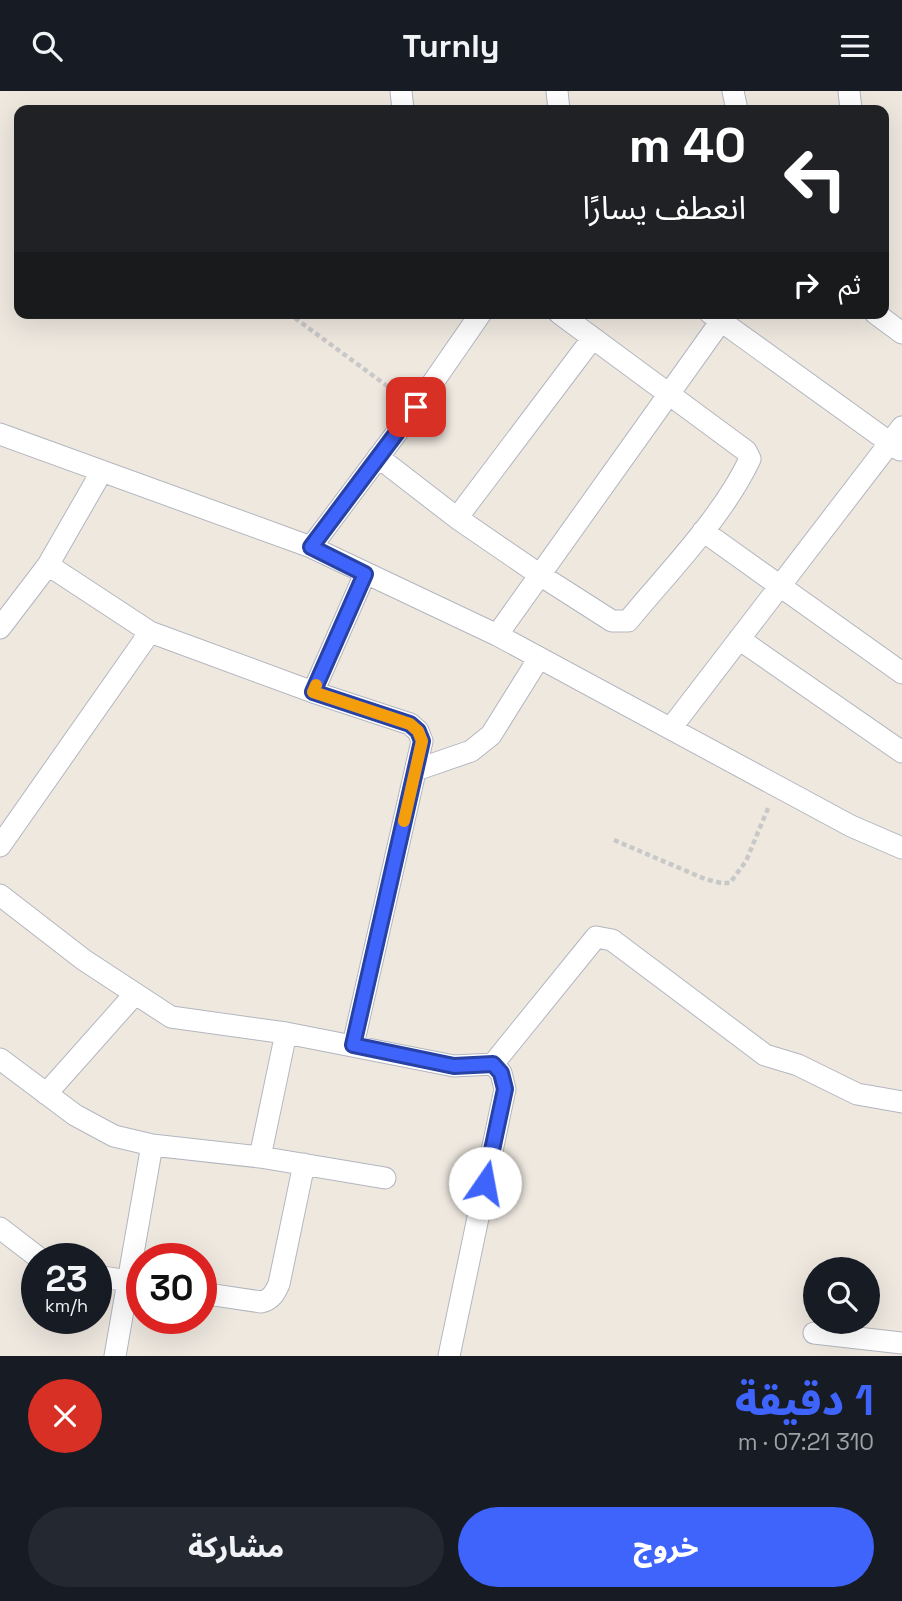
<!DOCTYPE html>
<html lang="ar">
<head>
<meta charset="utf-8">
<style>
  :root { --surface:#171b24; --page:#242831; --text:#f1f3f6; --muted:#9ea1a6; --accent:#3e64fc }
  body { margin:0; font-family:"Space Grotesk","Noto Sans Arabic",sans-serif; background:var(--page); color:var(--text); direction:rtl; height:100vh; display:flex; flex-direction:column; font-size:26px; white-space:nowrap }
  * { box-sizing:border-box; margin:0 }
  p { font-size:23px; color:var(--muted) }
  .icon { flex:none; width:38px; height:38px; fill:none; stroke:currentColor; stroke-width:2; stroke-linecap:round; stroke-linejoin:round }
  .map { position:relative; height:1265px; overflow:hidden; direction:ltr }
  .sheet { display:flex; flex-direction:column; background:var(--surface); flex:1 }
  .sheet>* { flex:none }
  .banner { position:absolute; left:14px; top:14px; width:875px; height:214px; border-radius:14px; box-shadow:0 7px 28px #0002; direction:rtl; background:#202124; color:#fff; overflow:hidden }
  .buttons { position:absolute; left:803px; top:1166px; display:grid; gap:14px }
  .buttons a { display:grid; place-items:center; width:77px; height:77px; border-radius:50%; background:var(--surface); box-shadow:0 7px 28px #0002; font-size:35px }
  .speed { position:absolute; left:21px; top:1152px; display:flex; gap:14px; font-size:35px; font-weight:700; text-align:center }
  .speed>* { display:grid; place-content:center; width:91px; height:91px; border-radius:50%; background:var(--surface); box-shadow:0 7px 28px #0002; line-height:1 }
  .speed small { font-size:18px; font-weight:400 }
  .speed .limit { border:10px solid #d22; background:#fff; color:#111 }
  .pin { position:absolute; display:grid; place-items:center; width:60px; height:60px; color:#fff; margin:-30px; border-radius:14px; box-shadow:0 4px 10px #0006 }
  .me { position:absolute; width:77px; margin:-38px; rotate:12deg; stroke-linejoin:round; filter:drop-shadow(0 0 5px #0008) }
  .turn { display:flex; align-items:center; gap:24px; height:147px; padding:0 28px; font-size:32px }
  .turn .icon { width:91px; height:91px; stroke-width:2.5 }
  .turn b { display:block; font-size:49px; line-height:60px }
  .then { display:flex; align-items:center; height:66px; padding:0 28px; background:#0003; gap:14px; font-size:26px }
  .round { display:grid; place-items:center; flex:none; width:74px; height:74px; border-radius:37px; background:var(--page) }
  .headline { display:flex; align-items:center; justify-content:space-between; height:119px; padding:0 28px }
  h1 { font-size:42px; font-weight:800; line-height:52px; color:var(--accent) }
  .button { display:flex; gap:14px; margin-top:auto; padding:14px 28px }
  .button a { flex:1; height:80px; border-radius:42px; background:var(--accent); color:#fff; font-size:28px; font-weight:800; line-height:80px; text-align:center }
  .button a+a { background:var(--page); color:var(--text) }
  header { display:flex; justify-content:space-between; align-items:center; height:91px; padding:0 28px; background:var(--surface); font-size:32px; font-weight:800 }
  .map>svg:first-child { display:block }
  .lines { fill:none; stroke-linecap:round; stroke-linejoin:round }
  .street-casing { stroke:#b3b6c0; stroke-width:23 }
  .path { stroke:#c8c8c8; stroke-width:4.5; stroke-dasharray:5 3.5; stroke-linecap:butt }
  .street { stroke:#fff; stroke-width:21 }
  .route-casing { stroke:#2841a4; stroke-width:18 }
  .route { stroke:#3e64fc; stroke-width:12 }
  .slow { stroke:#f59e0b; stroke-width:12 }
</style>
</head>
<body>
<header><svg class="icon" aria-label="menu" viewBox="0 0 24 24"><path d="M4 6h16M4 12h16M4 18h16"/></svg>Turnly<svg class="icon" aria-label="search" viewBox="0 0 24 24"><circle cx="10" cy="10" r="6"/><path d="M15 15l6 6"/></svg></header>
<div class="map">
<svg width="902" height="1265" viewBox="0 0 902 1265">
  <rect width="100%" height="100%" fill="#eee8df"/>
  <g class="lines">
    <g class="street-casing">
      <path id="street" d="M401,0L403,19
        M557,0L559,19
        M733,0L737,19
        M849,0L851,19
        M710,222L900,359
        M875,222L902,242
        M0,343L311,456L497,544L851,735L902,757
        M378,366L457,427L540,484L612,530H628C669,480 722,427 750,368L746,360L559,222
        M457,427L592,248
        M703,440L902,582
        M311,456L416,316L481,222
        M48,474L150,541L313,601L410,633L418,640L422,650L353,954
        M0,537L48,474L102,380
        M497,544L721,230
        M739,548L902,661
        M313,601L365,483
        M671,637L902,336
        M416,679L471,660L491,644L539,567
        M0,755L150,541
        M0,804L84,869L171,926L286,942L454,975L493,973L596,846L612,849L765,964L798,974L857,1003L902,1011
        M0,968L75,1024L114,1045L152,1054L260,1066L385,1087
        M46,1003L134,904
        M260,1066L286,942
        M0,1137L39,1167
        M96,1185L142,1192
        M201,1202L261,1211C271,1209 275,1202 279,1193L304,1073
        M814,1242L902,1252
        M115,1265L152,1054
        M449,1265L505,998L501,982L493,973"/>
    </g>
    <path class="path" d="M288,222L398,303
      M614,749L705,788L721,792H730L746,770L769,715"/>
    <use href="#street" class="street"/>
  </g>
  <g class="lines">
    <g class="route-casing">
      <path id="route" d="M416,316L311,456L365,483L313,601L410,633L418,640L422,650L353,954L454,975L493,973L501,982L505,998L485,1092"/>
    </g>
    <use href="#route" class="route"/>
    <path class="slow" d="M316,594L313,601L410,633L418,640L422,650L404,730"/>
  </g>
</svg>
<div class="buttons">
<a><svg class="icon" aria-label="search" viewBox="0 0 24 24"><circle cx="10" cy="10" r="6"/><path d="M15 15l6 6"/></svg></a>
</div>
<div class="speed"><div>23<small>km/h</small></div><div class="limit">30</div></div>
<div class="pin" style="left:416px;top:316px;background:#d93025"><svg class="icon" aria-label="arrive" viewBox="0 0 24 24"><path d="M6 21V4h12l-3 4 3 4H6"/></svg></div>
<svg class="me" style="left:485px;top:1092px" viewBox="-20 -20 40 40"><circle r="19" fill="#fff"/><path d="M0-13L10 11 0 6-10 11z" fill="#3e64fc"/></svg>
<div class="banner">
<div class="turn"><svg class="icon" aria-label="left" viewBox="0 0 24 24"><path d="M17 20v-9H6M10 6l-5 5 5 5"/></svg><div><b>40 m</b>انعطف يسارًا</div></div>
<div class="then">ثم<svg class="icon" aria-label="right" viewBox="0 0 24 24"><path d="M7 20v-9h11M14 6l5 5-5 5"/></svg></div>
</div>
</div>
<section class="sheet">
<div class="headline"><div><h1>1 دقيقة</h1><p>310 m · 07:21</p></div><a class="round" style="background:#d93025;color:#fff"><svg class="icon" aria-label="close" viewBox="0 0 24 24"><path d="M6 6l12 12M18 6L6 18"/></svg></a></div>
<div class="button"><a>خروج</a><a>مشاركة</a></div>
</section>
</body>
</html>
